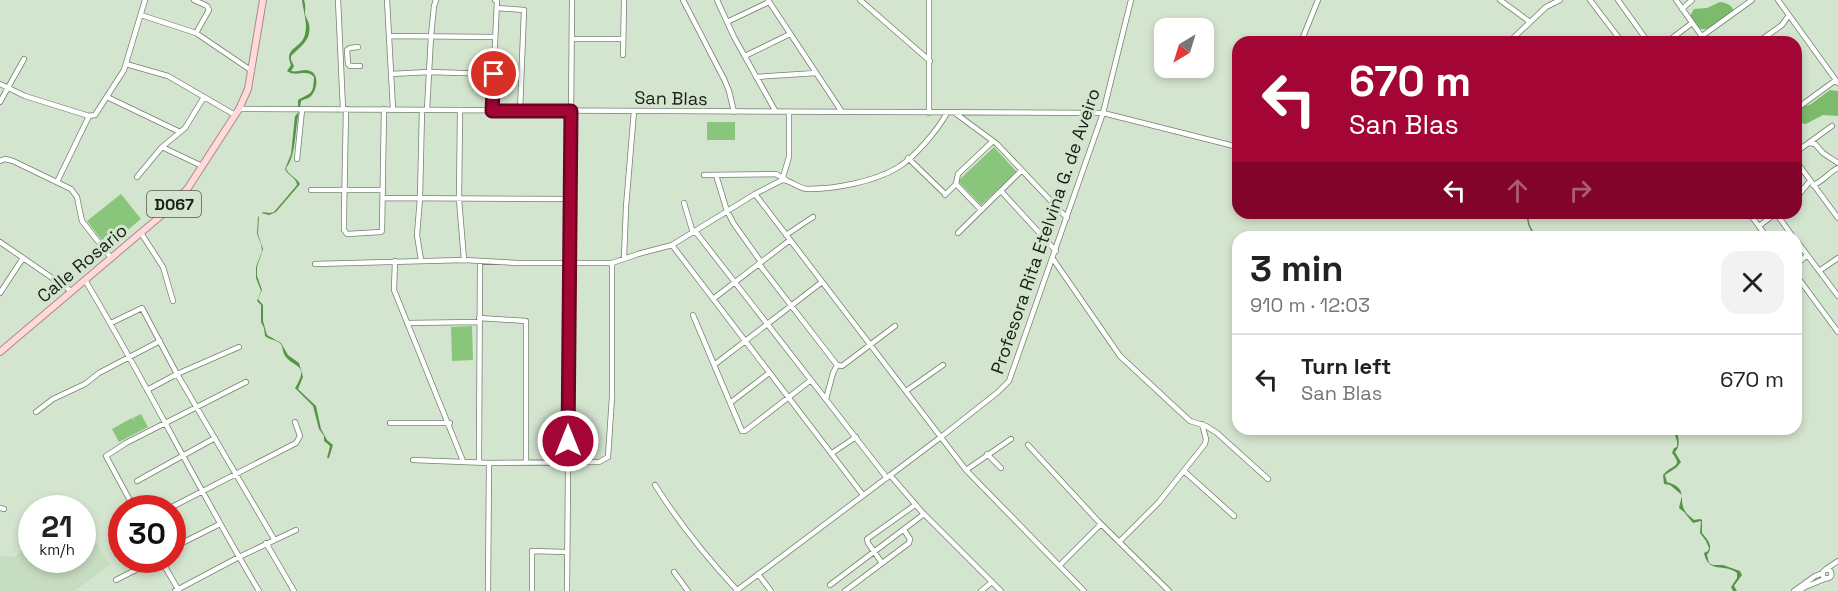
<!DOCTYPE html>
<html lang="en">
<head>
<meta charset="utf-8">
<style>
  :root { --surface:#fff; --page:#f2f2f2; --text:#222; --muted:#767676; --line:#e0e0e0 }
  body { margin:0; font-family:"Space Grotesk",sans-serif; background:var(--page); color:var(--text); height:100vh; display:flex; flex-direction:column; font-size:22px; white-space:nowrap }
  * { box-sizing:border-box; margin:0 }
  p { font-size:20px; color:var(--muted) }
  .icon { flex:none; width:33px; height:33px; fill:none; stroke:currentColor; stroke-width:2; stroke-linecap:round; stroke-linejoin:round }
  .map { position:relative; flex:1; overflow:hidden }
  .panel { position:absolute; left:1232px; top:231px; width:570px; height:204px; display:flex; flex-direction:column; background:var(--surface); border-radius:18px; box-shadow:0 3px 9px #0003 }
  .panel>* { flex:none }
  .hud { position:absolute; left:1232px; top:36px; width:570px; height:183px; border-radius:18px; box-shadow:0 3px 9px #0003; background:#a30635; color:#fff; overflow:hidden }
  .needle { width:39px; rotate:218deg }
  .tools { position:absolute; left:1154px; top:18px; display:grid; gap:12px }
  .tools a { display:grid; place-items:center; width:60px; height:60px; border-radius:12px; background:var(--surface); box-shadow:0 3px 9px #0003; font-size:30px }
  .speed { position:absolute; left:18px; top:495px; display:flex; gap:12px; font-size:30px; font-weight:700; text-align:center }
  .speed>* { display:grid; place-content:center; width:78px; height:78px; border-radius:50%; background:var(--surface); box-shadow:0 3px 9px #0003; line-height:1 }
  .speed small { font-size:15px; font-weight:400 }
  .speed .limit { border:9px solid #d22; background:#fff; color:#111 }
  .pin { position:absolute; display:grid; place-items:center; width:51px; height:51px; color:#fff; margin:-26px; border:3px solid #fff; border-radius:50%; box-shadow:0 2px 6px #0007 }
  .me { position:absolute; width:66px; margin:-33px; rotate:0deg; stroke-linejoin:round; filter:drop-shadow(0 0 4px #0008) }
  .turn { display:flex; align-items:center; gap:21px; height:126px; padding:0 18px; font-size:27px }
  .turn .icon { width:78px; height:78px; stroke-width:2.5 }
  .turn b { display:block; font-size:42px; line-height:51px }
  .lanes { display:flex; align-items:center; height:57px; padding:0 18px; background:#0003; justify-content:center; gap:30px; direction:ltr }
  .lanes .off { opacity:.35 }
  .round { display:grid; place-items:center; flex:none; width:63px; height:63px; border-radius:18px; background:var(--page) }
  .headline { display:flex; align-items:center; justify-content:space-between; height:102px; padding:0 18px }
  h1 { font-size:36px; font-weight:800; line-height:45px }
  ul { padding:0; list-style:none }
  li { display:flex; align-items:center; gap:18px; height:90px; padding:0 18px; border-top:2px solid var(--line) }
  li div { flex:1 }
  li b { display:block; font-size:22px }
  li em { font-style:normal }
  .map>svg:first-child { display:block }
  .built { fill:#c7ddc1 }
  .green { fill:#8ac57c }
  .forest { fill:#7bbb6b }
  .water { fill:#569546 }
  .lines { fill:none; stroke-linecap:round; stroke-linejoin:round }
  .stream { stroke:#569546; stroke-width:1.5 }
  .minor-casing { stroke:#72826e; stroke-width:6 }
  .major-casing { stroke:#ae8887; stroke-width:8 }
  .minor { stroke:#fff; stroke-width:4.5 }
  .major { stroke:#ffd9db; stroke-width:6 }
  .route-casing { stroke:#6a0422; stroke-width:15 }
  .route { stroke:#a30635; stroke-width:10 }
  .labels { text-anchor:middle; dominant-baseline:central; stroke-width:6; stroke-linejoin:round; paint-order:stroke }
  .shield { fill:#d4e5cf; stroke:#515a4e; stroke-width:1.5 }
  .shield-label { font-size:16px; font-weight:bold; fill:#191f17 }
  .street-label { font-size:18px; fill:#191f17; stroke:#d4e5cf }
</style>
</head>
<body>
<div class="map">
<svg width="1838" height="591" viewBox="0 0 1838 591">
  <rect width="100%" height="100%" fill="#d4e5cf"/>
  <path class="built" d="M83,522L110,565L74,591H0V556L15,557L31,541L32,560H82Z"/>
  <path class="green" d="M707,122H735V140H707Z
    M994,147L1017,172L981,205L958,181Z
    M121,194L141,219L107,247L87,221Z
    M472,326L473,360L452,361L451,327Z
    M141,414L148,427L119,442L112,429L132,418L135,422L133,418Z"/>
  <path class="forest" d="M1720,2C1725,2 1734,6 1733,11C1726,17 1709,34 1699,28C1695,25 1692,19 1690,16L1694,9L1707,8Z
    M1830,90L1838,91V116L1823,115L1806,124L1796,122V111L1800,108L1811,104Z"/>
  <path class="water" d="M302,0H304C306,6 305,9 305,14C306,18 308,20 309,24C312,40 301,46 291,56V60L294,66L291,71C297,73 304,68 310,71C320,74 317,91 310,97C307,99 304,99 301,101L300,108H298V100C312,92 313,95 314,77C306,68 297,78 287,71L291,65C283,47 302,49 305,34C308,24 303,10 302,0Z
    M299,112C295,127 296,157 286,168C288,175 296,177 300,184L276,212L269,215L262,213L259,216L258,234L263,249L257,267V276L262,290L258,299L263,305V321L267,335L281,343L288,355L299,363L303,377L298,389L316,406L321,429L327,440L333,445L329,458H327L330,446L324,441V436L319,429L313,406L295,388C311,362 292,369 284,354C282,349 283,344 278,342C273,339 270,340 265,336L264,328L261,322V305L257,301L261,291L256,278V267L262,251L261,244L257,234L258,217L263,212L269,213L274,212L297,185C297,178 288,176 285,169L291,154L295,116Z
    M1673,429L1677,430C1678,437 1681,446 1675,452L1681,462L1677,467L1665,475L1667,482C1688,488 1679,498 1684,509C1686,514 1691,517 1694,520L1700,519L1702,520V533C1708,540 1714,546 1707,555L1709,563L1713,565H1723L1740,571L1742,575L1734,586L1737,591H1733L1731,587L1737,578V573C1725,563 1708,574 1704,553L1708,551L1709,548L1706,541L1700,533L1701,521L1693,523L1684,512L1679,508L1682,495L1670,485L1664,484L1663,475C1672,464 1684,468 1672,453L1674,448L1677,447V441Z"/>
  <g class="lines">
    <path class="stream" d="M1527,215L1529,225L1535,237"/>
    <g class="minor-casing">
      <path id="minor" d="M194,0L207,6L209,10L196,33
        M338,0L343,109
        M387,0L393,109
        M683,0L724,79L729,91L734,112
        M717,0L734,37L776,112
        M768,0L842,112
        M860,0L930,61
        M1500,0L1530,22
        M1590,0L1622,42
        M1618,0L1648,42
        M1676,0L1706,42
        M1778,0L1838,83
        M497,8L524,10L520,111
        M1682,9L1692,0
        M141,15L196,33L252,71
        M727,22L769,2
        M390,36L495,37
        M1702,36L1752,0
        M572,39H623
        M1301,42L1318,0
        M1509,42L1546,7L1560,0
        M1667,42L1692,23
        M1758,42L1782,25L1789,15
        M358,47L350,48L347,50L348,64L350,66H360
        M623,55L624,0
        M745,56L790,34
        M126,64L168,76L235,115
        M391,74L429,72L494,74
        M756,77L816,73
        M0,84L25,96L89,116L95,115L124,70L145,0
        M107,97L180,132
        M0,102L24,59
        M239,109L1103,113L1238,147
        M346,109L344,215V230L347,234L381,232L382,231L384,109
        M1796,109L1836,80
        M427,110L431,36L434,6L436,0
        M460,110L459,199L464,260
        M492,111L497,0H495
        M929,113V0
        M955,113L997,144L1067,218
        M1809,143L1815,144L1823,153L1838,163
        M162,147L202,166
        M1796,152L1832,126
        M908,158L943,192
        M297,159L302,110
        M0,161L5,159L13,161L71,189L77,197L82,221L111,258
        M1796,161L1838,218
        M704,175L776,174L786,180
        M716,175L727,211L734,224L761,262
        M137,177L162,147L185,128L204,97
        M783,177L789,157V112
        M57,182L89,116
        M956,184L981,210
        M1813,185C1823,182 1829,172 1838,168
        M311,190H383
        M1001,191L1056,251
        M755,194L966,470L1084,591
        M945,195L956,184L958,174L993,141
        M383,198L571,199
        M1796,198L1810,181
        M684,203L693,233
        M1749,213L1767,237
        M1776,213L1793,237
        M1759,226L1776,213
        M695,231L887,478
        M141,233L163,267L173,301
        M958,233L1021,171
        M786,235L813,217
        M1796,240L1838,296
        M0,242L71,291
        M672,245L863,495
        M624,258L626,207L634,111
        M1053,259L1120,356L1190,421L1206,426L1217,433L1268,479
        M421,260L417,235L420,198L422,110
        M395,261L394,290L463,461
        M315,264L464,260L517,263H612L638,254L672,245L755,194L782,180C791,180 797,188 807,189C835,189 873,182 897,168C914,158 937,131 947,113
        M759,264L837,365
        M1796,265L1807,255
        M1819,271L1838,258
        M1796,275L1838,332
        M85,280C146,382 198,489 259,591
        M0,293L23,258
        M713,299L790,240
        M693,315L742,431H745L811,380
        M479,318L526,321V463
        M111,323L142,308L177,374L274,539
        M407,323L479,322
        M714,365L822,282
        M147,390L177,374L239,347
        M906,391L943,365
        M826,399L833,373L837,365L842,366L895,326
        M730,403L769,373
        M36,412L53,399L85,384L99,373L160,341
        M390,423H450
        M1028,445L1098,521L1169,591
        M832,453L856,437
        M987,454L1001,468
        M413,460L489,463L599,462L608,457L612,397V263
        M479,462L480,262
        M966,470L1011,439
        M1184,471L1234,516
        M890,475L922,512L1001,591
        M137,481L215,438
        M655,485C679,523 707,558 737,590
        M0,508L4,509
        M134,508L106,456L126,443L246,382
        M170,508L296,443L300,436L295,422
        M1119,542L1159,502L1205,444L1206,439L1202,424
        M266,543L294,591
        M172,548L220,524
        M161,560L179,591
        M882,563L868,543L867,539L915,505
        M1060,565L1101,524
        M1826,569L1838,561
        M1822.5 574a4.5 4.5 0 1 1 9 0a4.5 4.5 0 1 1-9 0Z
        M674,572L688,591
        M758,574L771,591
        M116,580L155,560
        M830,585L924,514
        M175,591L239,557L296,530
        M488,591L489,463
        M532,591V551L566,552
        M567,591L572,0
        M736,591L941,437L998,392L1009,381L1103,113L1131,0
        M845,591L909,543L910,539L904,530
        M981,591L992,582
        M1794,591L1815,576L1823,573
        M1799,591L1805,587L1827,578"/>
    </g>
    <g class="major-casing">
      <path id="major" d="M0,352L163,214L188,188L239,109L248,89L263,0"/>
    </g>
    <use href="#minor" class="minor"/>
    <use href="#major" class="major"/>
  </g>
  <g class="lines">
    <g class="route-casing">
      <path id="route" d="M494,74L492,111H571L568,441"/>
    </g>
    <use href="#route" class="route"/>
  </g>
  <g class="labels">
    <rect class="shield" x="147" y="191" width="54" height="26" rx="4.5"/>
    <g class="shield-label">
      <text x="174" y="204">D067</text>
    </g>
    <g class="street-label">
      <text transform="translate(671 98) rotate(1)">San Blas</text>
      <text transform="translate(1045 231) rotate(-71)">Profesora Rita Etelvina G. de Aveiro</text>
      <text transform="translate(82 263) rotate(-40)">Calle Rosario</text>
    </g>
  </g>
</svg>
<div class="tools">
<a><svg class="needle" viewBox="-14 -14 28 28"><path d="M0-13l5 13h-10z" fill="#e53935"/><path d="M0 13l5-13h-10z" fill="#767676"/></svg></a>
</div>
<div class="speed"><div>21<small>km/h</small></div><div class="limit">30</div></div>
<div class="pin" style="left:494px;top:74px;background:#d93025"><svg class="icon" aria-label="arrive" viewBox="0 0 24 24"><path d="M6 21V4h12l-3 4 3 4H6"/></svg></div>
<svg class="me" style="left:568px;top:441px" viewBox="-20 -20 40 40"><circle r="17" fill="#a30635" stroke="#fff" stroke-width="3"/><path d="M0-11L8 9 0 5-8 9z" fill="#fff"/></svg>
<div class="hud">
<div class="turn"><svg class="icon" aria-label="left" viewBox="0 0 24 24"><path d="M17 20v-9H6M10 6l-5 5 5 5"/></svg><div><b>670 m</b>San Blas</div></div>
<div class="lanes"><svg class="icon" aria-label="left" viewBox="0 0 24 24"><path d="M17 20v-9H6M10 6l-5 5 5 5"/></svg><svg class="icon off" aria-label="ahead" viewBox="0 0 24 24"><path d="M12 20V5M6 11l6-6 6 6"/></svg><svg class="icon off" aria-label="right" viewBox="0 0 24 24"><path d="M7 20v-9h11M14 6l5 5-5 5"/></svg></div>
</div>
<section class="panel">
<div class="headline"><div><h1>3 min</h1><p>910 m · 12:03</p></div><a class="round"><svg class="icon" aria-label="close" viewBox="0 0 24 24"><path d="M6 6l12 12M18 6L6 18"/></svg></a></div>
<ul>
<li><svg class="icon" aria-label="left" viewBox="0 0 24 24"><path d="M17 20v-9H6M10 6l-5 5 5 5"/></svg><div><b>Turn left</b><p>San Blas</p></div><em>670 m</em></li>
</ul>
</section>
</div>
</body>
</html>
